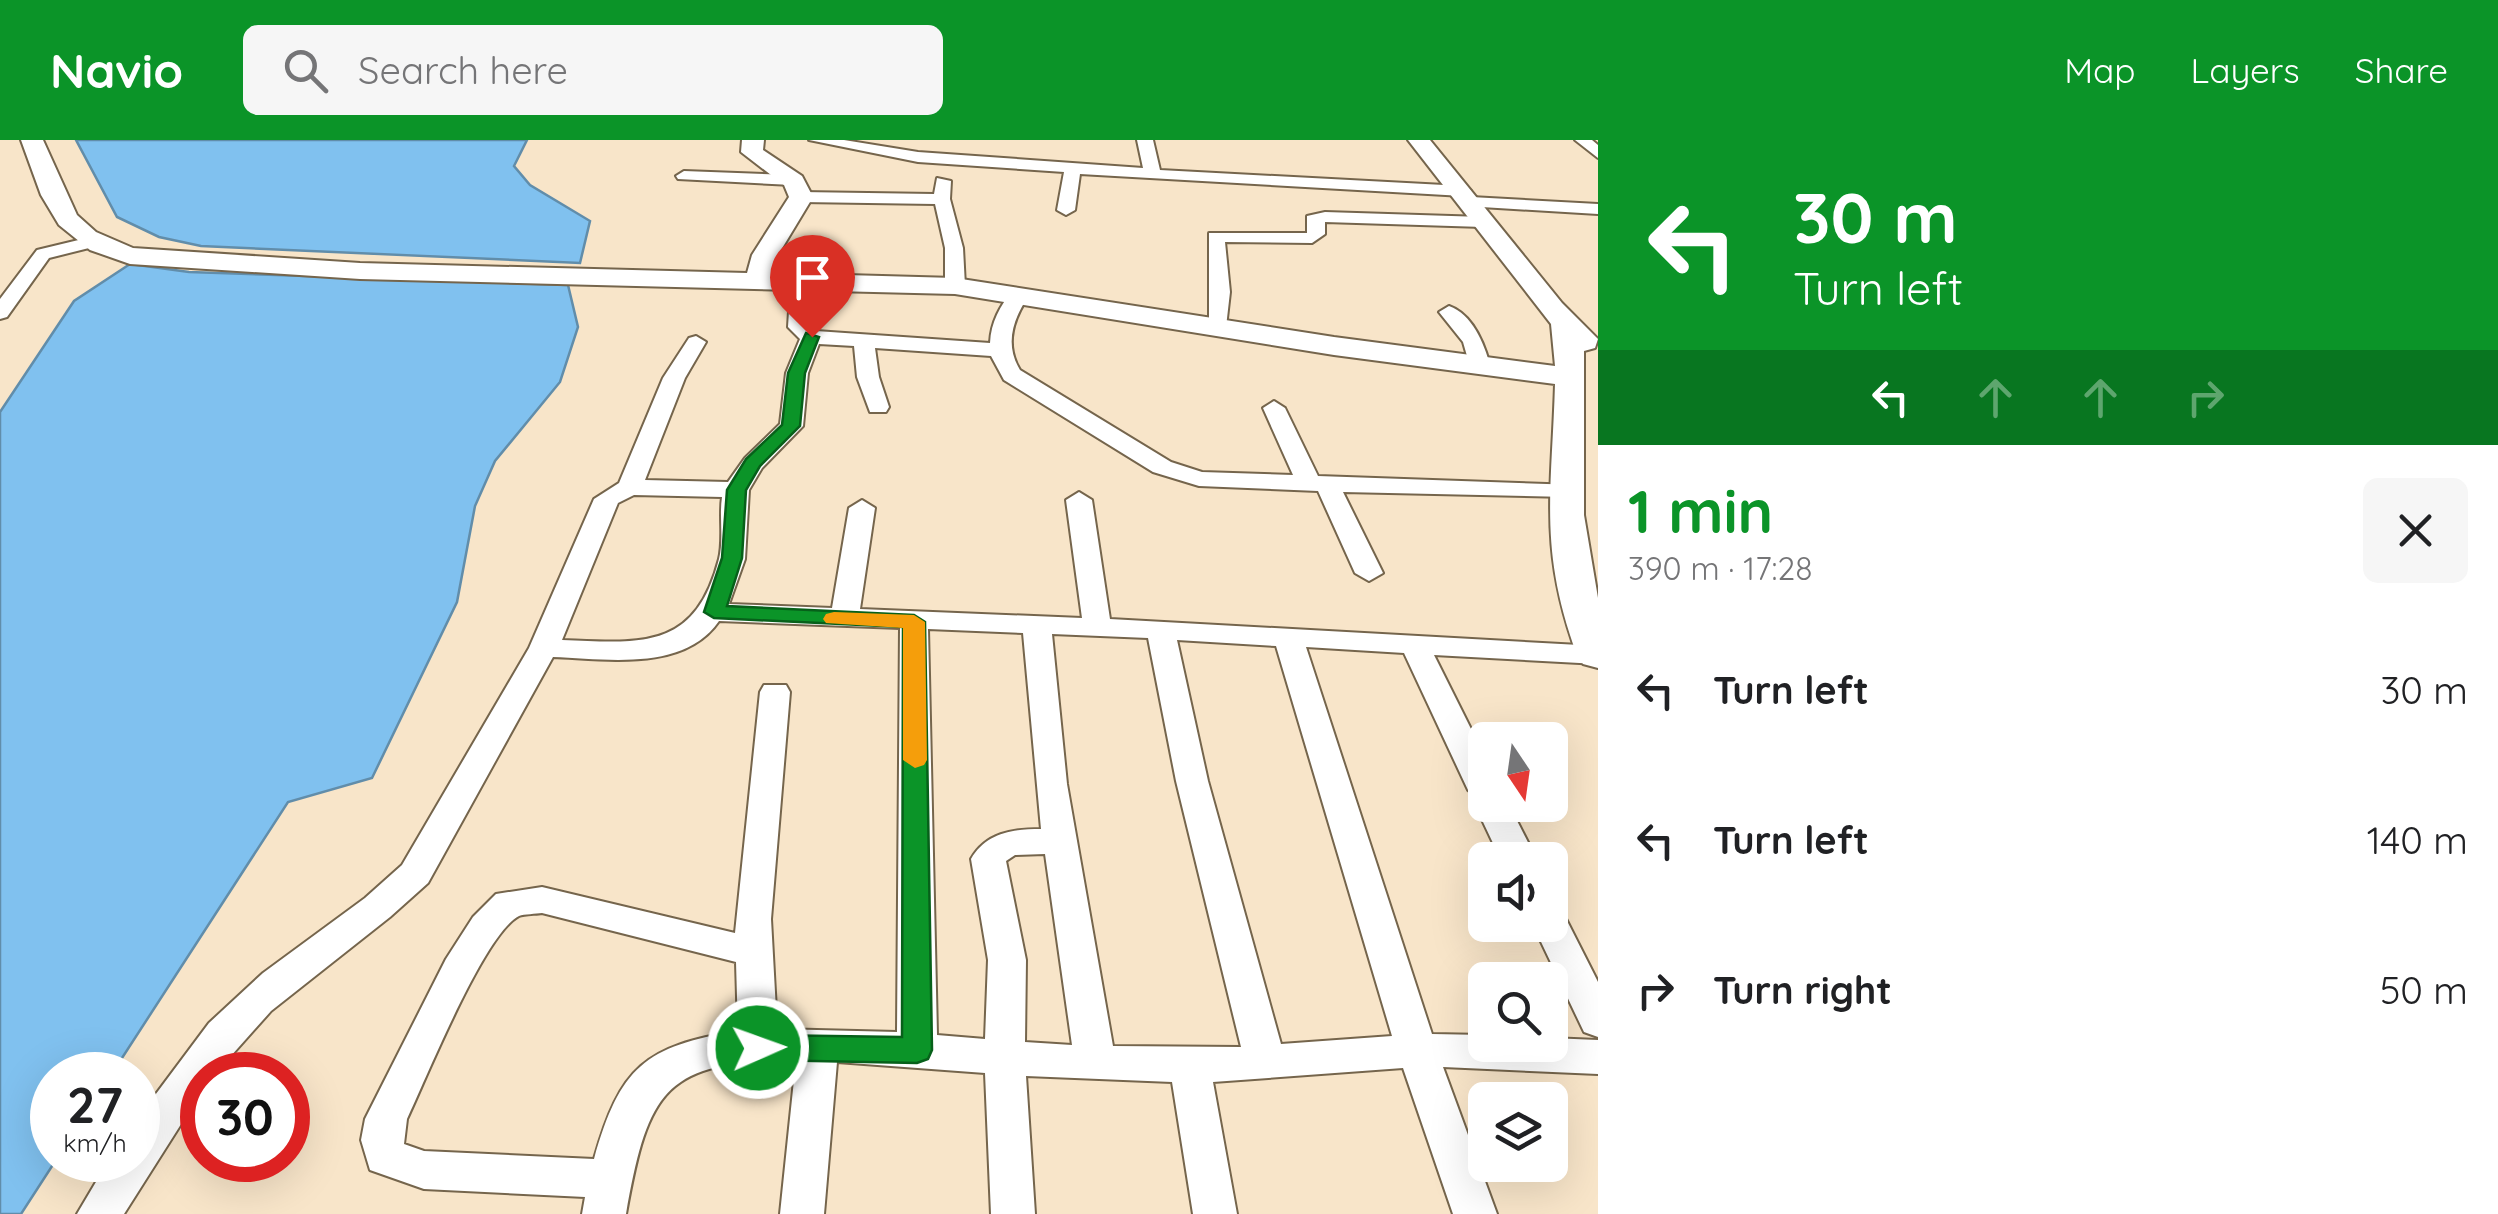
<!DOCTYPE html>
<html lang="en">
<head>
<meta charset="utf-8">
<style>
  :root { --surface:#fff; --page:#f6f6f6; --text:#202124; --muted:#757577; --accent:#0b9428 }
  body { margin:0; font-family:Quicksand,sans-serif; background:var(--page); color:var(--text); height:100vh; display:flex; flex-direction:column; font-size:38px; white-space:nowrap }
  * { box-sizing:border-box; margin:0 }
  p { font-size:32px; color:var(--muted) }
  .icon { flex:none; width:55px; height:55px; fill:none; stroke:currentColor; stroke-width:2; stroke-linecap:round; stroke-linejoin:round }
  .map { position:relative; flex:1; overflow:hidden }
  .panel { display:flex; flex-direction:column; background:var(--surface); width:900px }
  .panel>* { flex:none }
  .banner { background:#0b9428; color:#fff; overflow:hidden }
  .needle { width:65px; rotate:167deg }
  .fabs { position:absolute; left:1468px; top:582px; display:grid; gap:20px }
  .fabs a { display:grid; place-items:center; width:100px; height:100px; border-radius:15px; background:var(--surface); box-shadow:0 10px 40px #0002; font-size:50px }
  .speed { position:absolute; left:30px; top:912px; display:flex; gap:20px; font-size:50px; font-weight:700; text-align:center }
  .speed>* { display:grid; place-content:center; width:130px; height:130px; border-radius:50%; background:var(--surface); box-shadow:0 10px 40px #0002; line-height:1 }
  .speed small { font-size:25px; font-weight:400 }
  .speed .limit { border:15px solid #d22; background:#fff; color:#111 }
  .pin { position:absolute; display:grid; place-items:center; width:85px; height:85px; color:#fff; margin:-102px -42px; border-radius:50% 50% 50% 0; rotate:-45deg; box-shadow:0 0 10px #0007 }
  .pin .icon { rotate:45deg }
  .me { position:absolute; width:110px; margin:-55px; rotate:88deg; stroke-linejoin:round; filter:drop-shadow(0 0 8px #0008) }
  .turn { display:flex; align-items:center; gap:35px; height:210px; padding:0 30px; font-size:45px }
  .turn .icon { width:130px; height:130px; stroke-width:2.5 }
  .turn b { display:block; font-size:70px; line-height:85px }
  .lanes { display:flex; align-items:center; height:95px; padding:0 30px; background:#0003; justify-content:center; gap:50px; direction:ltr }
  .lanes .off { opacity:.35 }
  .round { display:grid; place-items:center; flex:none; width:105px; height:105px; border-radius:15px; background:var(--page) }
  .head { display:flex; align-items:center; justify-content:space-between; height:170px; padding:0 30px }
  h1 { font-size:60px; font-weight:700; line-height:75px; color:var(--accent) }
  ul { padding:0; list-style:none }
  li { display:flex; align-items:center; gap:30px; height:150px; padding:0 30px }
  li div { flex:1 }
  li b { display:block; font-size:38px }
  li em { font-style:normal }
  header { display:flex; align-items:center; gap:60px; box-sizing:border-box; height:140px; padding:0 50px; background:var(--accent); color:#fff }
  header strong { font-size:48px }
  nav { display:flex; gap:55px; margin-inline-start:auto; font-size:35px }
  .search { width:700px; height:90px; background:var(--page); display:flex; align-items:center; gap:25px; box-sizing:border-box; padding:0 35px; border-radius:15px; color:var(--muted); font-size:38px }
  main { display:flex; flex:1; min-height:0 }
  .map>svg:first-child { display:block }
  .water { fill:#80c1ef; stroke:#618daa; stroke-width:2.5 }
  .lines { fill:none; stroke-linecap:round; stroke-linejoin:round }
  .street-casing { stroke:#75654c; stroke-width:4 }
  .secondary-casing { stroke:#75654c; stroke-width:4 }
  .street { fill:#fff; fill-rule:evenodd }
  .secondary { fill:#fff; fill-rule:evenodd }
  .route { fill:#0b9428; stroke:#07601a; stroke-width:2.5 }
  .slow { fill:#f59e0b }
</style>
</head>
<body>
<header>
<strong>Navio</strong>
<div class="search"><svg class="icon" aria-label="search" viewBox="0 0 24 24"><circle cx="10" cy="10" r="6"/><path d="M15 15l6 6"/></svg>Search here</div>
<nav><a>Map</a><a>Layers</a><a>Share</a></nav>
</header>
<main>
<div class="map">
<svg width="1598" height="1074" viewBox="0 0 1598 1074">
  <rect width="100%" height="100%" fill="#f8e5c9"/>
  <path class="water" d="M76,0H527L514,26L530,45L590,81L580,123L201,106L159,97L117,77Z
    M130,124L189,132L568,145L578,187L560,242L495,321L475,366L457,462L372,638L288,662L111,935H52V1020H56L21,1074H0V272L74,161Z"/>
  <g class="lines">
    <g class="street-casing">
      <path id="street" d="M809,0H844L918,12L1143,28L1137,0H1153L1160,30L1463,46L1471,51L1463,56L1080,34L1075,70L1066,75L1057,70L1064,32L918,22Z
        M1575,0H1592L1598,5V18Z
        M684,31L792,35L800,40L792,45L678,39L676,36Z
        M937,38L951,41L950,59L963,108L965,146L955,152L945,146V108L935,64L801,62L793,57L801,52L934,54Z
        M1471,57L1598,64V74L1465,66L1463,62Z
        M1325,72L1483,77L1492,82L1483,87L1325,82V94L1312,103L1225,102L1230,152L1226,187L1223,191H1209V93H1307V76Z
        M91,97L97,98V106L49,118L7,177L0,179V159L37,110Z
        M790,135L797,137L810,155L808,185L816,191L990,203C991,182 1000,166 1013,150H1027L1030,154C1013,178 1004,204 1020,230L1171,322L1202,332L1293,335L1263,268L1274,261L1285,268L1318,336L1577,345L1580,350L1577,355L1568,357L1343,352L1383,433L1369,441L1355,433L1318,351L1199,346L1153,332L1004,240L991,216L875,208L879,237L889,267L886,272H870L857,237L854,206L819,204L808,233L803,286L762,328L749,350L745,419L729,464L832,468L849,368L862,360L875,368L860,469L1082,478L1066,360L1079,352L1092,360L1110,479L1598,506V524L1434,515L1485,617V665H1509L1537,720H1501L1475,665L1479,659L1468,650L1404,513L1306,507L1432,894L1485,895V905H1550V898L1598,900V934L1443,927L1497,1074H1453L1403,928L1213,942L1237,1074H1193L1172,942L1026,936L1035,1074H991L985,933L837,922L824,1074H780L796,921C665,920 648,950 626,1074H582L585,1057L424,1049L370,1030L361,1000L365,979L446,819L473,777L496,754L542,747L735,793L760,552L764,545H786L790,552L771,779L777,889L897,892L900,488L719,481C684,532 607,519 553,517L428,743L390,777L271,871L214,935H202V951L124,1074H77L109,1020H138V978L209,883L263,833L365,758L402,725L529,508L594,359L619,343L663,238L689,198L696,196L706,202L685,238L645,340L728,342L745,318L780,284L786,233L800,199L788,187L790,155L780,141ZM634,355L722,357C719,377 724,399 719,419C695,511 641,503 562,500L618,363ZM928,489L1023,493L1041,689C1012,689 986,693 971,719L988,820L985,899L937,895ZM1052,494L1148,498L1176,641L1241,907L1113,906L1067,644ZM1177,500L1276,506L1392,896L1281,904L1208,641ZM1045,714L1072,905L1025,902L1026,820L1006,721L1015,715ZM542,773L736,822L738,891C645,906 620,927 594,1019L424,1011L404,1004L407,979C426,939 484,794 519,776C524,774 536,774 542,773Z
        M1449,166C1472,174 1484,203 1490,225L1487,230H1471L1463,202L1439,172Z
        M1550,769L1563,773L1598,842V897L1584,892L1533,785H1550Z"/>
    </g>
    <g class="secondary-casing">
      <path id="secondary" d="M21,0H43L77,75L96,92L133,108L360,123L747,133L752,115L789,57L784,45L741,12L742,0H764L763,10L802,36L813,57L778,115L773,133L955,138L1334,197L1555,226L1551,184L1408,0H1430L1562,163L1598,199L1595,208L1584,211V375L1598,458V528L1583,524L1577,515C1538,409 1552,352 1555,244L1334,215L955,154L360,139L130,124L90,110L59,85L41,55Z"/>
    </g>
    <use href="#street" class="street"/>
    <use href="#secondary" class="secondary"/>
  </g>
  <path class="route" d="M806,193L819,197L805,233L800,286L760,326L746,350L742,418L727,466L914,475L925,482L932,910L928,919L917,923L758,920L747,916L743,908L747,899L758,895L902,897L903,487L714,478L704,472L722,418L727,350L746,319L782,285L788,233Z"/>
  <path class="slow" d="M834,472L914,475L925,482L927,620L924,625L915,628L903,620V488L826,483L823,479L826,474Z"/>
</svg>
<div class="fabs">
<a><svg class="needle" viewBox="-14 -14 28 28"><path d="M0-13l5 13h-10z" fill="#e53935"/><path d="M0 13l5-13h-10z" fill="#757577"/></svg></a>
<a><svg class="icon" aria-label="sound" viewBox="0 0 24 24"><path d="M4 9h4l5-4v14l-5-4H4zM17 9q2 3 0 6"/></svg></a>
<a><svg class="icon" aria-label="search" viewBox="0 0 24 24"><circle cx="10" cy="10" r="6"/><path d="M15 15l6 6"/></svg></a>
<a><svg class="icon" aria-label="layers" viewBox="0 0 24 24"><path d="M12 4l9 5-9 5-9-5zM3 14l9 5 9-5"/></svg></a>
</div>
<div class="speed"><div>27<small>km/h</small></div><div class="limit">30</div></div>
<div class="pin" style="left:812px;top:197px;background:#d93025"><svg class="icon" aria-label="arrive" viewBox="0 0 24 24"><path d="M6 21V4h12l-3 4 3 4H6"/></svg></div>
<svg class="me" style="left:758px;top:908px" viewBox="-20 -20 40 40"><circle r="17" fill="#0b9428" stroke="#fff" stroke-width="3"/><path d="M0-11L8 9 0 5-8 9z" fill="#fff"/></svg>
</div>
<section class="panel">
<div class="banner">
<div class="turn"><svg class="icon" aria-label="left" viewBox="0 0 24 24"><path d="M17 20v-9H6M10 6l-5 5 5 5"/></svg><div><b>30 m</b>Turn left</div></div>
<div class="lanes"><svg class="icon" aria-label="left" viewBox="0 0 24 24"><path d="M17 20v-9H6M10 6l-5 5 5 5"/></svg><svg class="icon off" aria-label="ahead" viewBox="0 0 24 24"><path d="M12 20V5M6 11l6-6 6 6"/></svg><svg class="icon off" aria-label="ahead" viewBox="0 0 24 24"><path d="M12 20V5M6 11l6-6 6 6"/></svg><svg class="icon off" aria-label="right" viewBox="0 0 24 24"><path d="M7 20v-9h11M14 6l5 5-5 5"/></svg></div>
</div>
<div class="head"><div><h1>1 min</h1><p>390 m · 17:28</p></div><a class="round"><svg class="icon" aria-label="close" viewBox="0 0 24 24"><path d="M6 6l12 12M18 6L6 18"/></svg></a></div>
<ul>
<li><svg class="icon" aria-label="left" viewBox="0 0 24 24"><path d="M17 20v-9H6M10 6l-5 5 5 5"/></svg><div><b>Turn left</b></div><em>30 m</em></li>
<li><svg class="icon" aria-label="left" viewBox="0 0 24 24"><path d="M17 20v-9H6M10 6l-5 5 5 5"/></svg><div><b>Turn left</b></div><em>140 m</em></li>
<li><svg class="icon" aria-label="right" viewBox="0 0 24 24"><path d="M7 20v-9h11M14 6l5 5-5 5"/></svg><div><b>Turn right</b></div><em>50 m</em></li>
</ul>
</section>
</main>
</body>
</html>
